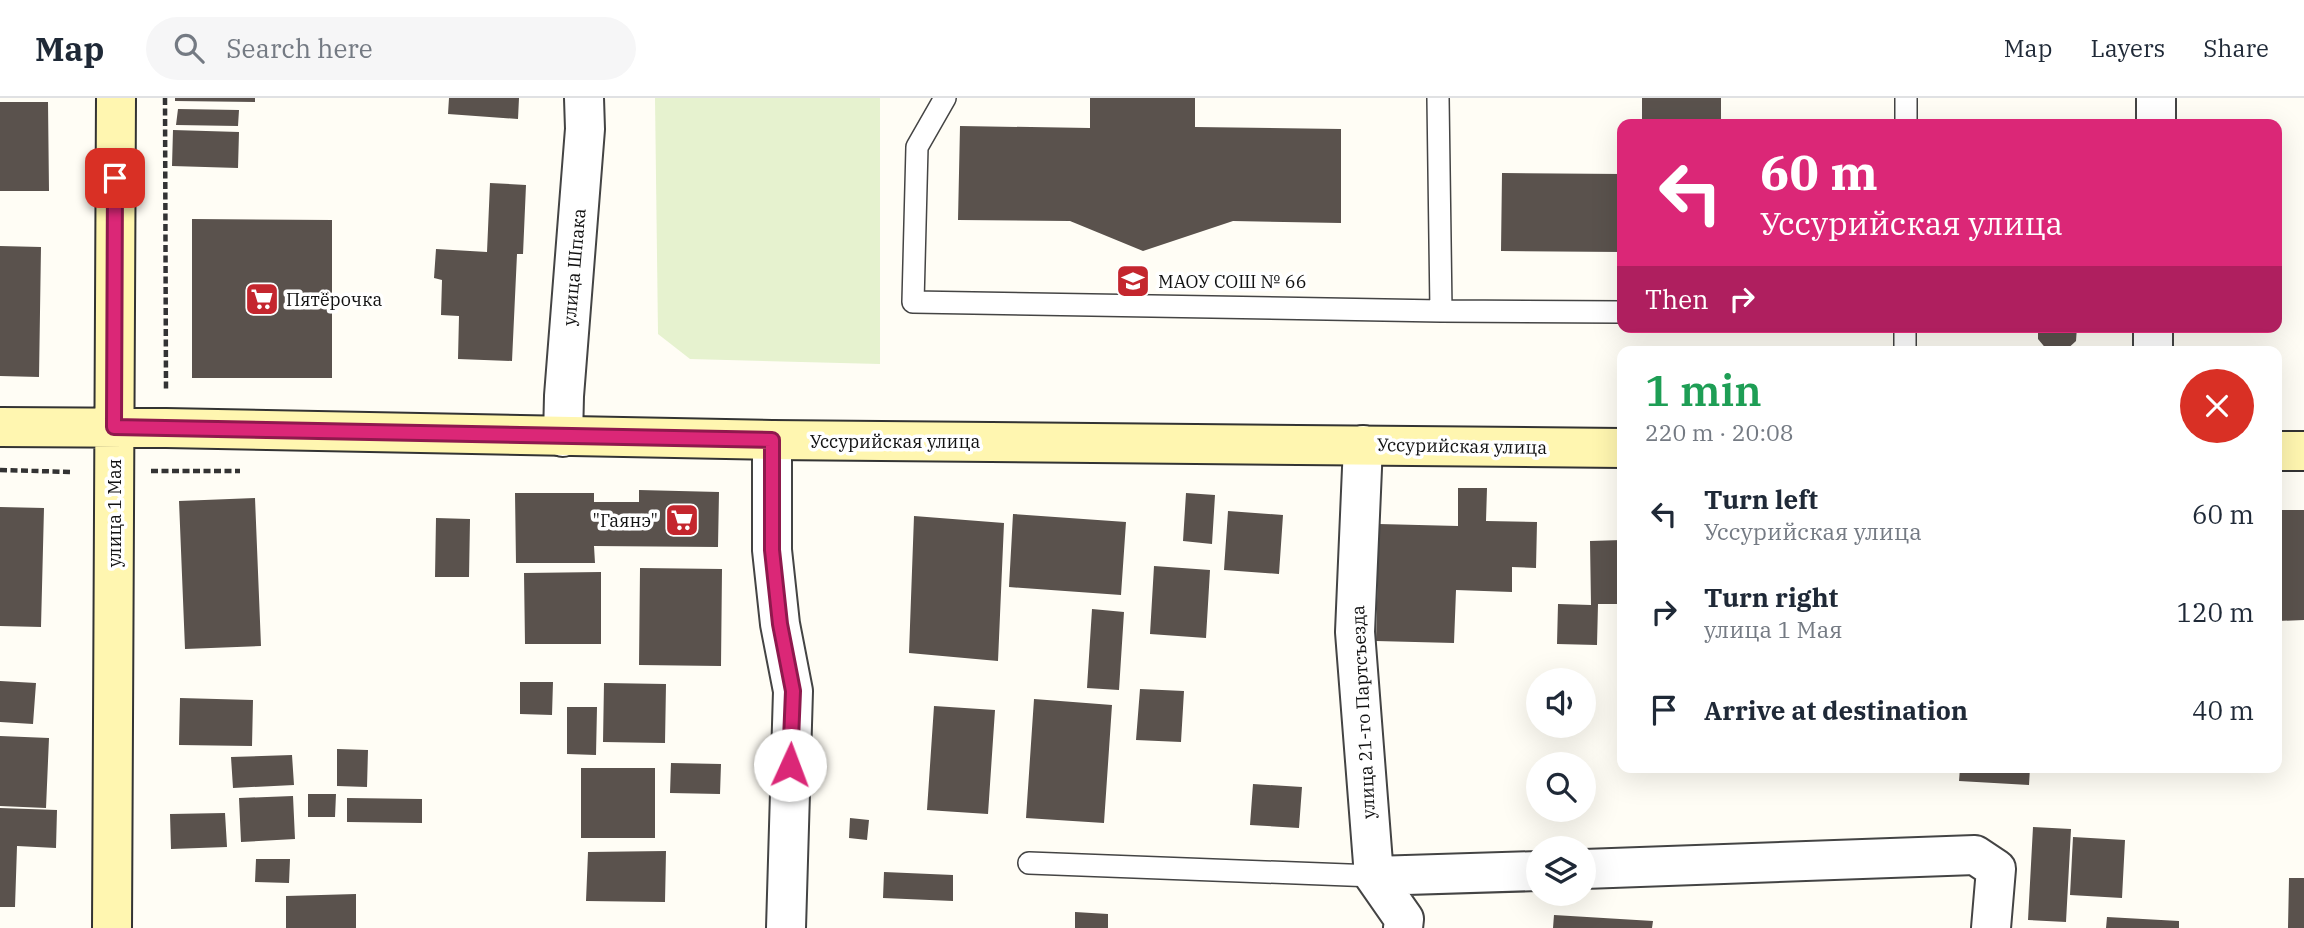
<!DOCTYPE html>
<html lang="en">
<head>
<meta charset="utf-8">
<style>
  :root { --surface:#fff; --page:#f6f6f7; --text:#1f2937; --muted:#747a83; --line:#e0e1e3 }
  body { margin:0; font-family:"IBM Plex Serif",serif; background:var(--page); color:var(--text); height:100vh; display:flex; flex-direction:column; font-size:26px; white-space:nowrap }
  * { box-sizing:border-box; margin:0 }
  p { font-size:23px; color:var(--muted) }
  .icon { flex:none; width:38px; height:38px; fill:none; stroke:currentColor; stroke-width:2; stroke-linecap:round; stroke-linejoin:round }
  .map { position:relative; flex:1; overflow:hidden }
  .details { position:absolute; left:1617px; top:248px; width:665px; height:427px; display:flex; flex-direction:column; background:var(--surface); border-radius:14px; box-shadow:0 7px 28px #0002 }
  .details>* { flex:none }
  .guide { position:absolute; left:1617px; top:21px; width:665px; height:214px; border-radius:14px; box-shadow:0 7px 28px #0002; background:#db2777; color:#fff; overflow:hidden }
  .controls { position:absolute; left:1526px; top:570px; display:grid; gap:14px }
  .controls a { display:grid; place-items:center; width:70px; height:70px; border-radius:50%; background:var(--surface); box-shadow:0 7px 28px #0002; font-size:35px }
  .pin { position:absolute; display:grid; place-items:center; width:60px; height:60px; color:#fff; margin:-30px; border-radius:14px; box-shadow:0 4px 10px #0006 }
  .me { position:absolute; width:77px; margin:-38px; rotate:2deg; stroke-linejoin:round; filter:drop-shadow(0 0 5px #0008) }
  .turn { display:flex; align-items:center; gap:24px; height:147px; padding:0 28px; font-size:32px }
  .turn .icon { width:91px; height:91px; stroke-width:2.5 }
  .turn b { display:block; font-size:49px; line-height:60px }
  .then { display:flex; align-items:center; height:66px; padding:0 28px; background:#0003; gap:14px; font-size:26px }
  .round { display:grid; place-items:center; flex:none; width:74px; height:74px; border-radius:37px; background:var(--page) }
  .head { display:flex; align-items:center; justify-content:space-between; height:119px; padding:0 28px }
  h1 { font-size:42px; font-weight:600; line-height:52px; color:#1e9e55 }
  ul { padding:0; list-style:none }
  li { display:flex; align-items:center; gap:21px; height:98px; padding:0 28px }
  li div { flex:1 }
  li b { display:block; font-size:26px }
  li em { font-style:normal }
  header { display:flex; align-items:center; gap:42px; box-sizing:border-box; height:98px; padding:0 35px; background:var(--surface); border-bottom:2px solid var(--line) }
  header strong { font-size:33px }
  nav { display:flex; gap:38px; margin-inline-start:auto; font-size:24px }
  .search { width:490px; height:63px; background:var(--page); display:flex; align-items:center; gap:18px; box-sizing:border-box; padding:0 24px; border-radius:38px; color:var(--muted); font-size:26px }
  .map>svg:first-child { display:block }
  .pitch { fill:#e6f2cf }
  .building { fill:#5a524d }
  .lines { fill:none; stroke-linecap:round; stroke-linejoin:round }
  .lane-casing { stroke:#444; stroke-width:24 }
  .street-casing { stroke:#444; stroke-width:42 }
  .secondary-casing { stroke:#333; stroke-width:42 }
  .path { stroke:#333; stroke-width:4.5; stroke-dasharray:7 3.5; stroke-linecap:butt }
  .lane { stroke:#fff; stroke-width:21 }
  .street { stroke:#fff; stroke-width:38 }
  .secondary { stroke:#fff6b0; stroke-width:38 }
  .route-casing { stroke:#8e194d; stroke-width:18 }
  .route { stroke:#db2777; stroke-width:12 }
  .labels { text-anchor:middle; dominant-baseline:central; stroke-width:7; stroke-linejoin:round; paint-order:stroke }
  .street-label { font-size:18px; fill:#111; stroke:#fff }
  .poi-label { font-size:18px; fill:#111; stroke:#fff; text-anchor:start }
</style>
</head>
<body>
<header>
<strong>Map</strong>
<div class="search"><svg class="icon" aria-label="search" viewBox="0 0 24 24"><circle cx="10" cy="10" r="6"/><path d="M15 15l6 6"/></svg>Search here</div>
<nav><a>Map</a><a>Layers</a><a>Share</a></nav>
</header>
<div class="map">
<svg width="2304" height="830" viewBox="0 0 2304 830">
  <rect width="100%" height="100%" fill="#fffdf5"/>
  <path class="pitch" d="M655,0H880V266L690,261L658,236Z"/>
  <path class="building" d="M175,0H255V4L175,3Z
    M449,0H519L518,21L448,16Z
    M1090,0H1195V29L1341,31V125L1233,123L1143,153L1070,123L958,122L960,28L1090,30Z
    M1642,0H1721V26H1642Z
    M0,4H48L49,93H0Z
    M178,11L239,12L238,28L176,27Z
    M173,32L239,34L238,70L172,68Z
    M1502,75L1622,76V154L1501,153Z
    M490,85L526,87L523,156H517L512,263L458,261L459,218L441,217L442,182L434,180L436,151L487,154Z
    M192,121L332,122V280H192Z
    M0,148L41,149L39,279L0,278Z
    M2038,229H2077L2076,243L2064,254L2048,253L2038,241Z
    M1458,390H1487L1486,423L1537,424L1536,470L1512,469V494L1456,492L1454,545L1376,543L1379,426L1458,428Z
    M639,392L719,394L718,449L594,448L595,465H516L515,395H594V404H639Z
    M1186,395L1215,397L1212,446L1183,443Z
    M255,400L261,548L185,551L179,403Z
    M0,409L44,410L41,529L0,528Z
    M2277,412H2304V522L2278,523Z
    M1228,413L1283,417L1279,476L1224,472Z
    M1013,416L1126,424L1121,497L1009,489Z
    M914,418L1004,425L998,563L909,555Z
    M436,420L470,421L469,479H435Z
    M1622,442V506H1598L1597,547L1557,546L1558,506L1591,507L1590,443Z
    M1154,468L1210,472L1206,540L1150,536Z
    M640,470L722,471L721,568L639,567Z
    M601,474V546H525L524,475Z
    M1092,511L1124,514L1119,592L1087,590Z
    M0,583L36,585L33,626L0,624Z
    M520,584H553L552,617L520,616Z
    M604,585L666,586L665,645L603,644Z
    M1140,591L1184,593L1181,644L1136,642Z
    M180,600L253,602L252,648L179,647Z
    M1034,601L1112,607L1104,725L1026,720Z
    M934,608L995,612L988,716L927,712Z
    M567,609H597L596,657L567,656Z
    M0,638L49,640L46,710L0,708Z
    M337,651L368,652L367,689L337,688Z
    M292,657L294,687L233,690L231,659Z
    M671,665L721,666L720,696L670,695Z
    M581,670H655V740H581Z
    M1960,670H2030L2029,687L1959,683Z
    M1253,686L1302,689L1299,730L1250,727Z
    M308,696H336L335,719H308Z
    M293,698L295,741L241,744L239,700Z
    M347,700L422,701V725L347,724Z
    M0,710L57,712L56,750L17,748L15,809H0Z
    M225,715L227,749L171,751L170,716Z
    M850,720L869,722L867,742L849,740Z
    M2033,729L2071,731L2066,824L2028,822Z
    M2073,739L2125,742L2122,800L2070,797Z
    M666,753L665,804L586,803L588,754Z
    M256,761H290L289,785L255,784Z
    M884,774L953,777V803L883,800Z
    M2289,780H2304V830H2288Z
    M356,796V830H286V798Z
    M1075,814L1108,816V830H1075Z
    M1554,817L1653,823L1652,830H1553Z
    M2107,819L2179,823V830H2106Z"/>
  <g class="lines">
    <g class="lane-casing">
      <path id="lane" d="M945,0L917,49L913,204L1441,213
        M1438,0L1441,213L1622,214
        M1906,26V0
        M1905,254V229
        M1029,765L1374,778"/>
    </g>
    <g class="street-casing">
      <path id="street" d="M2156,26V0
        M2153,254V229
        M563,339L564,298L585,31L584,0
        M772,342V452L780,526L793,593L786,830
        M1363,347L1355,534L1374,778L1404,821L1403,830
        M1584,771L1975,757L1996,771L1991,830
        M1374,778L1538,773"/>
    </g>
    <g class="secondary-casing">
      <path id="secondary" d="M0,329L166,330L772,342L1622,350
        M2277,353H2304
        M112,830L116,0"/>
    </g>
    <path class="path" d="M165,0L166,292
      M0,372L72,374
      M151,373H240"/>
    <use href="#lane" class="lane"/>
    <use href="#street" class="street"/>
    <use href="#secondary" class="secondary"/>
  </g>
  <g class="lines">
    <g class="route-casing">
      <path id="route" d="M115,80L114,329L772,342V452L780,526L793,593L790,667"/>
    </g>
    <use href="#route" class="route"/>
  </g>
  <defs>
    <g id="school-square" transform="scale(1.75)"><rect x="-9" y="-9" width="18" height="18" rx="4" fill="#c4262e" stroke="#fff"/><path d="M0-5L7-2L0 1L-7-2ZM-4 1L0 2.5L4 1V4Q0 6-4 4Z" fill="#fff"/></g>
    <g id="supermarket-square" transform="scale(1.75)"><rect x="-9" y="-9" width="18" height="18" rx="4" fill="#c4262e" stroke="#fff"/><path d="M-6-5.5h2.5l.6 2H6L4.5 2H-2.5L-4.4-4H-6ZM-1.5 3.2a1.3 1.3 0 1 0 .1 0ZM3 3.2a1.3 1.3 0 1 0 .1 0Z" fill="#fff"/></g>
  </defs>
  <g fill-rule="evenodd">
    <use href="#school-square" x="1133" y="183"/>
    <use href="#supermarket-square" x="262" y="201"/>
    <use href="#supermarket-square" x="682" y="422"/>
  </g>
  <g class="labels">
    <g class="street-label">
      <text transform="translate(574 169) rotate(-85)">улица Шпака</text>
      <text x="895" y="343">Уссурийская улица</text>
      <text transform="translate(1462 348) rotate(1)">Уссурийская улица</text>
      <text transform="translate(114 415) rotate(-90)">улица 1 Мая</text>
      <text transform="translate(1363 614) rotate(-93)">улица 21-го Партсъезда</text>
    </g>
    <g class="poi-label">
      <text x="1158" y="183">МАОУ СОШ № 66</text>
      <text x="286" y="201">Пятёрочка</text>
      <text x="658" y="422" text-anchor="end">"Гаянэ"</text>
    </g>
  </g>
</svg>
<div class="controls">
<a><svg class="icon" aria-label="sound" viewBox="0 0 24 24"><path d="M4 9h4l5-4v14l-5-4H4zM17 9q2 3 0 6"/></svg></a>
<a><svg class="icon" aria-label="search" viewBox="0 0 24 24"><circle cx="10" cy="10" r="6"/><path d="M15 15l6 6"/></svg></a>
<a><svg class="icon" aria-label="layers" viewBox="0 0 24 24"><path d="M12 4l9 5-9 5-9-5zM3 14l9 5 9-5"/></svg></a>
</div>
<div class="pin" style="left:115px;top:80px;background:#d93025"><svg class="icon" aria-label="arrive" viewBox="0 0 24 24"><path d="M6 21V4h12l-3 4 3 4H6"/></svg></div>
<svg class="me" style="left:790px;top:667px" viewBox="-20 -20 40 40"><circle r="19" fill="#fff"/><path d="M0-13L10 11 0 6-10 11z" fill="#db2777"/></svg>
<div class="guide">
<div class="turn"><svg class="icon" aria-label="left" viewBox="0 0 24 24"><path d="M17 20v-9H6M10 6l-5 5 5 5"/></svg><div><b>60 m</b>Уссурийская улица</div></div>
<div class="then">Then<svg class="icon" aria-label="right" viewBox="0 0 24 24"><path d="M7 20v-9h11M14 6l5 5-5 5"/></svg></div>
</div>
<section class="details">
<div class="head"><div><h1>1 min</h1><p>220 m · 20:08</p></div><a class="round" style="background:#d93025;color:#fff"><svg class="icon" aria-label="close" viewBox="0 0 24 24"><path d="M6 6l12 12M18 6L6 18"/></svg></a></div>
<ul>
<li><svg class="icon" aria-label="left" viewBox="0 0 24 24"><path d="M17 20v-9H6M10 6l-5 5 5 5"/></svg><div><b>Turn left</b><p>Уссурийская улица</p></div><em>60 m</em></li>
<li><svg class="icon" aria-label="right" viewBox="0 0 24 24"><path d="M7 20v-9h11M14 6l5 5-5 5"/></svg><div><b>Turn right</b><p>улица 1 Мая</p></div><em>120 m</em></li>
<li><svg class="icon" aria-label="arrive" viewBox="0 0 24 24"><path d="M6 21V4h12l-3 4 3 4H6"/></svg><div><b>Arrive at destination</b></div><em>40 m</em></li>
</ul>
</section>
</div>
</body>
</html>
